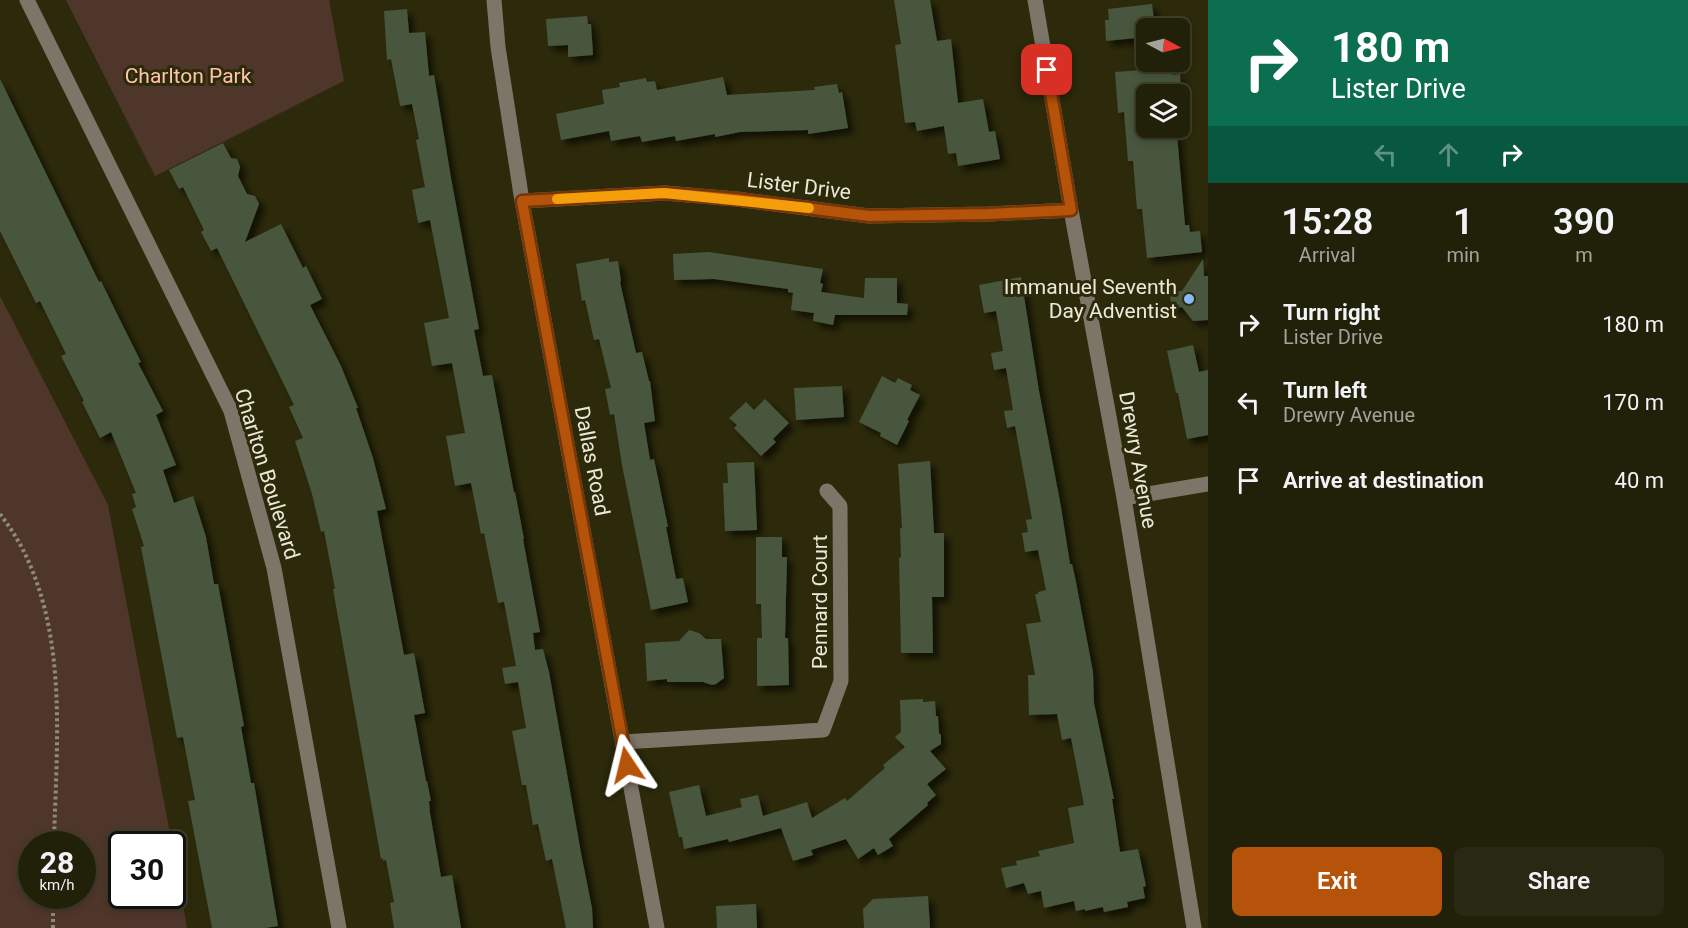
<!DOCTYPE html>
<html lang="en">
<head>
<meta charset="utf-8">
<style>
  :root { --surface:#212008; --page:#292812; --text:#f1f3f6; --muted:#a2a39c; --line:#3e3e29; --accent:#b45309 }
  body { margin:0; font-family:Roboto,sans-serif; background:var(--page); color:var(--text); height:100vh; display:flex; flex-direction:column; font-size:22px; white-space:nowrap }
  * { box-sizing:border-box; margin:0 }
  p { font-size:20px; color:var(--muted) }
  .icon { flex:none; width:33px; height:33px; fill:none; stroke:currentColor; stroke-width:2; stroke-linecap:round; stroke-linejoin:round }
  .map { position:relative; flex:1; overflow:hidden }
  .sheet { display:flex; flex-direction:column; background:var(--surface); width:480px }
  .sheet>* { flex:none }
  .banner { background:#0b6e4f; color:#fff; overflow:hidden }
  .needle { width:39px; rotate:97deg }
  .controls { position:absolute; left:1136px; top:18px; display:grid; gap:12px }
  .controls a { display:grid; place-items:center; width:54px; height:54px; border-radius:9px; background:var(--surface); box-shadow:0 3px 9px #0003,0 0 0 2px var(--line); font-size:30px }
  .speed { position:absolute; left:18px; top:831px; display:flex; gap:12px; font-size:30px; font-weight:700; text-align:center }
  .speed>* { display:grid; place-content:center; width:78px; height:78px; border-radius:50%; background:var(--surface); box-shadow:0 3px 9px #0003,0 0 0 2px var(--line); line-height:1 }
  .speed small { font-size:15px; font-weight:400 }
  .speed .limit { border:3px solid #111; border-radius:9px; background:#fff; color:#111 }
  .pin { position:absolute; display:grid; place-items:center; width:51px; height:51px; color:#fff; margin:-26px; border-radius:12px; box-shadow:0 3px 9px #0006 }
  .me { position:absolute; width:66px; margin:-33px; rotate:350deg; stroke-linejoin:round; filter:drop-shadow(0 0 4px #0008) }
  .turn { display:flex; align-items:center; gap:21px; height:126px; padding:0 24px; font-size:27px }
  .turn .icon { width:78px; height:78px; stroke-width:2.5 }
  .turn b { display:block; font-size:42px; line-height:51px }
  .lanes { display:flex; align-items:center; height:57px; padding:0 24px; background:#0003; justify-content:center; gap:30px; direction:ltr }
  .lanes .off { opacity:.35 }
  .eta { display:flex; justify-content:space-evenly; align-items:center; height:102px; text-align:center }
  .eta b { font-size:36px; font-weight:600; line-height:42px }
  .button { display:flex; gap:12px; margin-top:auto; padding:12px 24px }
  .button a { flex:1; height:69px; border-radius:9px; background:var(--accent); color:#fff; font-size:24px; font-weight:600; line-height:69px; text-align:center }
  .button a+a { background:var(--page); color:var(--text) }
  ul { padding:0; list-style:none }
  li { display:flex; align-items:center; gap:18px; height:78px; padding:0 24px }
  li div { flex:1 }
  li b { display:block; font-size:22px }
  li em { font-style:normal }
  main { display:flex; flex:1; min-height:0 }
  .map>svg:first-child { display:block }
  .green { fill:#4f362b; fill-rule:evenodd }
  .building { fill:#46573e; filter:url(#shadow) }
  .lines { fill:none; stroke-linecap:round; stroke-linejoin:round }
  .path { stroke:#8e8d74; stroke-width:4; stroke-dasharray:3 3; stroke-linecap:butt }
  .minor { stroke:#7e7569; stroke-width:15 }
  .route-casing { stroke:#753606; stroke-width:15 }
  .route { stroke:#b45309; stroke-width:10 }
  .slow { stroke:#f59e0b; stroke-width:10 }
  .poi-dot { fill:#8abafc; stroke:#2c2a0a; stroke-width:2 }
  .labels { text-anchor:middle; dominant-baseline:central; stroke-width:6; stroke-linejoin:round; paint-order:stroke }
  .park-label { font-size:21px; fill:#ffc4aa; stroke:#2c2a0a }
  .street-label { font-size:21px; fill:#ebead8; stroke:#2c2a0a }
  .poi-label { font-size:21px; fill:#ebead8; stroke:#2c2a0a; text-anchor:end }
</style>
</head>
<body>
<main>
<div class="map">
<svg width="1208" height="928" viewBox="0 0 1208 928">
  <defs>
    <filter id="shadow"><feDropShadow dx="5.5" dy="5.5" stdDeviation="3" flood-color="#0009"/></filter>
  </defs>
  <rect width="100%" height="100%" fill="#2c2a0a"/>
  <path class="green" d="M66,0H329L344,81L155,176Z
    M0,296L108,505L172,844H122V896H172L173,849L187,928H0ZM32,844H82V896H32Z"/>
  <path class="building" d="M894,0H930L937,41L951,39L958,103L983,99L989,132L995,131L1000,159L958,166L956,153L948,154L944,126L917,131L915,122L905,123L895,45L901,44Z
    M1152,4L1155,28H1146V37L1106,41L1105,20H1109L1108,9Z
    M407,9L409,33L425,32L429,76L434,75L451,178L479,329L474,330L483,376L492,375L495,391L514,493L515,492L524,539H523L540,632L533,633L535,650L543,649L549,672L581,853L592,908L593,928H566L552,859L546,861L538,824L533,825L526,785H522L512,731L526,728L518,682L505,684L502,668L516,666L504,602L498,603L484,533L481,534L471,483L455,486L446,436L465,433L452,363L432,366L424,323L449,318L430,220L418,223L412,190L425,187L416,140L419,139L412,104L400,106L391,59L387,60L384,11Z
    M587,16L588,24H591L593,55L568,57V45L548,46L546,19Z
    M1173,68V75L1180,74L1181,94H1146V128H1171L1172,136L1177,135L1185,225H1189L1190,232L1200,231L1202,252L1147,258L1142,209H1137L1133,161H1128L1124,112L1118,113L1115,72Z
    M723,77L727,95L815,90L814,87L837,84L839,93L842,92L848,128L808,134V130L740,132L715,137V134L676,141L675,136L642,142L640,136L611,141L609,131L561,140L556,114L604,104L602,90L620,87L619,83L646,78L647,82L655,81L657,90Z
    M0,79L99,282L101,281L119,318L141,362L138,363L163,411L156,415L176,465L163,470L174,503L193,496L206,537L214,584H218L244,726L241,727L251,783H254L278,926L265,928H212L188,801L195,800L183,737L177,738L141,547L144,546L132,509L136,507L132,494L136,493L111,432L100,438L82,402L84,401L61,356L66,354L40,301L36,303L0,231Z
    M223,143L231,158L237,159L240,167L238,176L247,194L255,196L259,204L245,242L281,224L303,268L306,266L322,299L310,305L341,366L358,408H356L373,458L386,509L377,511L404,655L414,653L425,713L414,715L426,781H427L431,801H429L430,813L441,877L452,875L461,928H394L390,903L394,902L386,860L383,861V858L381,859L333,589H335L324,531L321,532L312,494L295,441L303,438L289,407L294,405L217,248L211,251L201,232L204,230L183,187L179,189L169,170Z
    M709,252L823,269L820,283L823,284L821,292L864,298L865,278H897V303L908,304L907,315H835L833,325L813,321L814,313L791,310L793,293L788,292V289L714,279L674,280L673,254Z
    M609,258V262L618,261L621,281L620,282L636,353L642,352L649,381H650L655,421L644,423L650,460L654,459L668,527H666L676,579L683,578L688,602L651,610L622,465L614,414L610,415L605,389L611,388L599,339L594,340L585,300L582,301L576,264Z
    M1203,259L1204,276H1208V320L1193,321L1182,307L1171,309L1170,291H1182Z
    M1021,277L1039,391L1061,507L1070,564H1072L1075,577L1093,672L1094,703L1114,799H1112L1120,852L1138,849L1146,886L1143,887L1145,898L1127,902L1128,907L1104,912L1103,907L1085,911V909L1076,911L1074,901L1044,908L1041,891L1028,894L1024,883L1006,888L1001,868L1017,865L1016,861L1040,856L1038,851L1074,843L1068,808L1084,805L1071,738L1062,740L1057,714L1029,715L1028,675H1035L1026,624L1041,622L1035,594H1038V592L1046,590L1038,550L1025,552L1022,533L1028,532L1026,520L1032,519L1015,426L1007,428L1004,411L1013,410L1006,368L994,370L991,353L1003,351L996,311L984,313L979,285Z
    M1193,345L1199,372L1208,370V435L1187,439L1178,393H1176L1167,351Z
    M882,376L895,383L898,378L912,385L910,390L920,395L907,420L909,421L897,445L880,436L881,433L859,422Z
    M842,386L844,417L796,420L794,388Z
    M765,399L789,423L773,439L776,442L761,456L734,428L737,425L729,418L746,402L754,410Z
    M930,461L934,533H944V597H932L933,653H901L899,558L901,557L900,528H902L898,464Z
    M754,462L757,530L725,531L723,483H728L727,463Z
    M756,537H782V557H787L785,638H788L789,685L757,686V638H762L761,604H756Z
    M689,630L699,633L706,639H721L724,678L716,684L712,685L703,682H667V679L647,681L645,643L679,641Z
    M923,699V702L935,701L936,716H938L939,733L941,735V744L930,751L946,769L927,784L936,795L927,803L928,805L889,839L893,846L878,855L874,848L858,859L846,839L811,850L813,855L793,861L781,828L729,842L728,839L684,849L682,837H679L669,792L699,785L706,816L742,807L740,799L758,795L763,816L807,802L812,818L845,798L847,801L885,768L883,765L905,747L895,737L901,732L900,700Z
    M928,896L930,928H864L863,909L873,899Z
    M756,904L757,928H717L716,906Z"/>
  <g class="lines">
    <path class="path" d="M0,514C10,527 19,541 26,556C68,645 56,749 54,844
      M53,928V896"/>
    <path class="minor" d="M27,0L231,411L274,568L339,928
      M494,0L498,47L522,201L657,928
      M1035,0L1071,210L1124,498L1194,928
      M522,201L665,193L736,199L869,216L989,214L1071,210
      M1124,498L1208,484
      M623,742L823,730L841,681L840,506L827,491"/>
  </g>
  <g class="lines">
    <g class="route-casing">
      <path id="route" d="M627,765L522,201L664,193L736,199L869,216L989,214L1071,210L1047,70"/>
    </g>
    <use href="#route" class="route"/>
    <path class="slow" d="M557,199L664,193L809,208"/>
  </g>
  <circle class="poi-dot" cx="1189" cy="299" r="6"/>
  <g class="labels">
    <g class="park-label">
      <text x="188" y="76">Charlton Park</text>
    </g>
    <g class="street-label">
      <text transform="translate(799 186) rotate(7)">Lister Drive</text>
      <text transform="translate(1138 460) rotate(80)">Drewry Avenue</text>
      <text transform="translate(592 461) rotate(79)">Dallas Road</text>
      <text transform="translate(267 474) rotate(73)">Charlton Boulevard</text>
      <text transform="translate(820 602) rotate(-90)">Pennard Court</text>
    </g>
    <g class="poi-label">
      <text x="1177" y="287">Immanuel Seventh<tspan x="1177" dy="24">Day Adventist</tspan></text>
    </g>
  </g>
</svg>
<div class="controls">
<a><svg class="needle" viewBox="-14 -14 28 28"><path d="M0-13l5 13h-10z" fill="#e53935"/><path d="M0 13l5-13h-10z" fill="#a2a39c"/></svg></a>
<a><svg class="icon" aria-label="layers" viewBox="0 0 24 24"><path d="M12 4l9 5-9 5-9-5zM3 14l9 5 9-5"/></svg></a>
</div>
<div class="speed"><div>28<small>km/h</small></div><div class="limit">30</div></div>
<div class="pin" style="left:1047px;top:70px;background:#d93025"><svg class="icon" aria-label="arrive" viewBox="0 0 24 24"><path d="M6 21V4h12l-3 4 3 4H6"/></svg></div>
<svg class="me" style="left:627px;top:765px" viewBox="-20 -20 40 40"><path d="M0-17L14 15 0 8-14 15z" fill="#b45309" stroke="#fff" stroke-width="4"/></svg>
</div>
<section class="sheet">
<div class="banner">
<div class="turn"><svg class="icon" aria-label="right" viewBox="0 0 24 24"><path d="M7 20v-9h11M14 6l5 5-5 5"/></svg><div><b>180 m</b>Lister Drive</div></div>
<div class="lanes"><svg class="icon off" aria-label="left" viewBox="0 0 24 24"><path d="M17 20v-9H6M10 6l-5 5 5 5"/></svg><svg class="icon off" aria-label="ahead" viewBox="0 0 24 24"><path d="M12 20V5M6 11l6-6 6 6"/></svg><svg class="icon" aria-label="right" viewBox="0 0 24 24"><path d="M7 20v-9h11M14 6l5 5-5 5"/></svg></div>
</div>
<div class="eta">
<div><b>15:28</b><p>Arrival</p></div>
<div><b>1</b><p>min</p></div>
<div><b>390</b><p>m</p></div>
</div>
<ul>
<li><svg class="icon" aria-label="right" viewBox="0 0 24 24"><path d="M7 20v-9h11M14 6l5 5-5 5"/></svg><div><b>Turn right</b><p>Lister Drive</p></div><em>180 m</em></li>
<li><svg class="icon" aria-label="left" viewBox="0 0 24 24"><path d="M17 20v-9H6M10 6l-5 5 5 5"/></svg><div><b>Turn left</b><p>Drewry Avenue</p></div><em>170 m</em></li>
<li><svg class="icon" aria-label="arrive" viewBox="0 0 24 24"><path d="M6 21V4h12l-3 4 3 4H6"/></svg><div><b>Arrive at destination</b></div><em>40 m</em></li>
</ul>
<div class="button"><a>Exit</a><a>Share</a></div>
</section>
</main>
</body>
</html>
